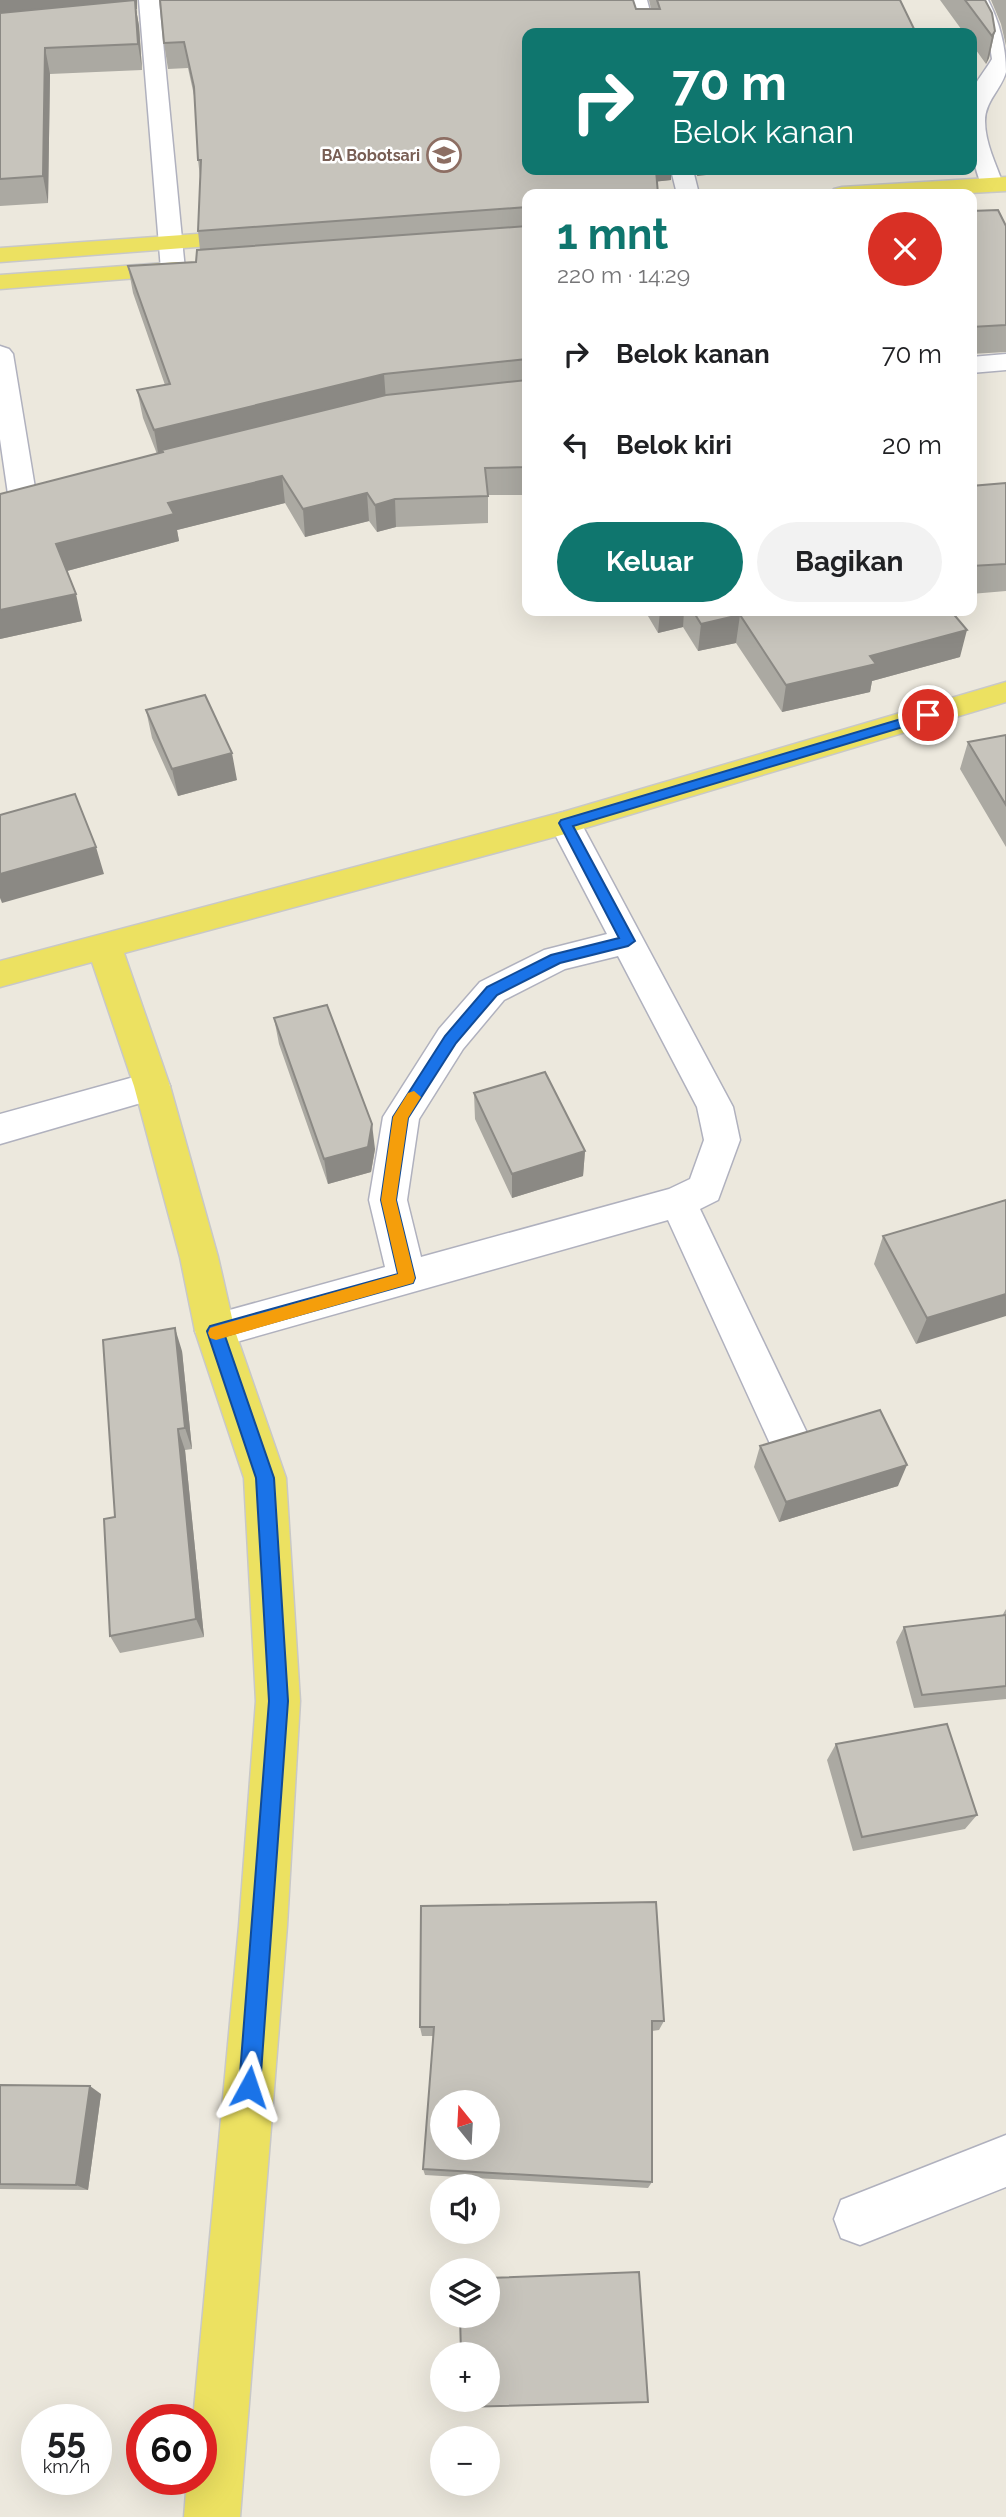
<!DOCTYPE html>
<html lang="id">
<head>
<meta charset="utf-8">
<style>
  :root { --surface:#fff; --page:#f2f2f2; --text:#202124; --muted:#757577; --accent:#0f766e }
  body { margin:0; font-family:Raleway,sans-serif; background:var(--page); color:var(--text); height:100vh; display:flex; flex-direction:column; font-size:26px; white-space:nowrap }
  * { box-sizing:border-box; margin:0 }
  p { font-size:23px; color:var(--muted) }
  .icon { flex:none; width:38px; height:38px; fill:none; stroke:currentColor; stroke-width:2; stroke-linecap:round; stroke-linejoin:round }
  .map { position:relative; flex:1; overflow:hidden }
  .side { position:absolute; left:522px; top:189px; width:455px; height:427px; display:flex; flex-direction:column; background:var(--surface); border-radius:14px; box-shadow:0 7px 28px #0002 }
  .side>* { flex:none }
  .guide { position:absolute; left:522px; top:28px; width:455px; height:147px; border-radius:14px; box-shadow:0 7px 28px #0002; background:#0f766e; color:#fff; overflow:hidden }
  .needle { width:46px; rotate:342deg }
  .controls { position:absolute; left:430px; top:2090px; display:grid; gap:14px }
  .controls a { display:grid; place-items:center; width:70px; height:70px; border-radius:50%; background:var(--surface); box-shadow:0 7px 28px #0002; font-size:35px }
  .speed { position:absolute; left:21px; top:2404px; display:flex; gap:14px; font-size:35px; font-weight:700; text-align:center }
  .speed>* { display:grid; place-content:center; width:91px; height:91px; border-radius:50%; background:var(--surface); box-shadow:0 7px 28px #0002; line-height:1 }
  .speed small { font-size:18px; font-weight:400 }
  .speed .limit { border:10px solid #d22; background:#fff; color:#111 }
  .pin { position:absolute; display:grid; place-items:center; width:60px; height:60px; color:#fff; margin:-30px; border:4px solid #fff; border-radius:50%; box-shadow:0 2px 7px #0007 }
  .me { position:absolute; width:77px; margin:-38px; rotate:5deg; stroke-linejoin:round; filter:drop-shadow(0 0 5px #0008) }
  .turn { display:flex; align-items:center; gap:24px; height:147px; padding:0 35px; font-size:32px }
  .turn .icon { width:91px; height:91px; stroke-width:2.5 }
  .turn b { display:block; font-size:49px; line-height:60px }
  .round { display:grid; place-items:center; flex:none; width:74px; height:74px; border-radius:37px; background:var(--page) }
  .summary { display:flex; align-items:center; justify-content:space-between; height:119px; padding:0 35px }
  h1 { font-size:42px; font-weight:700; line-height:52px; color:var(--accent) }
  .button { display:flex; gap:14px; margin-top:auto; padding:14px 35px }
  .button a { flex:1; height:80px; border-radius:42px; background:var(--accent); color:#fff; font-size:28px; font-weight:700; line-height:80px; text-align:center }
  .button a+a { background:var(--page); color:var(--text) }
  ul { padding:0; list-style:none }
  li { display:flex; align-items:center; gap:21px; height:91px; padding:0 35px }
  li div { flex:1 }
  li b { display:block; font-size:26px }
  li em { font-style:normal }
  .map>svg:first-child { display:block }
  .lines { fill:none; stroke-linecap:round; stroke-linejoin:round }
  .lane-casing { stroke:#b0b1be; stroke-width:3 }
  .street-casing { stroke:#b0b1be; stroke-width:3 }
  .secondary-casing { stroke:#b0b1be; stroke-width:3 }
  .primary-casing { stroke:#c8c8c8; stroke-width:3 }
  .lane { fill:#fff; fill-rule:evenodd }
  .street { fill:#fff; fill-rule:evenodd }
  .secondary { fill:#fff; fill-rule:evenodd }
  .primary { fill:#ece161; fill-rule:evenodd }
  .wall { fill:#aba9a2 }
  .shaded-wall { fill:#8b8984 }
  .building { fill:#c7c4bc; stroke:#8b8984; stroke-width:2; fill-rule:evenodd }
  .route { fill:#1a73e8; stroke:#114b97; stroke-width:2 }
  .slow { fill:#f59e0b }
  .labels { text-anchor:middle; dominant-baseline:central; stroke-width:5; stroke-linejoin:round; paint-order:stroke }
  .far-education-label { font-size:16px; font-weight:bold; fill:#785e54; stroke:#fff; text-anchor:end }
</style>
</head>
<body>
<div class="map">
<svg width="1006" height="2517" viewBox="0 0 1006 2517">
  <rect width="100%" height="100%" fill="#ece8dd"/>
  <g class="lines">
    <g class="lane-casing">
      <path id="lane" d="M565,812L576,815L581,823L733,1107L740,1140L718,1200L700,1209L808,1435L802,1448L787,1453L772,1448L668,1220L215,1348L201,1343L195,1331L201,1319L215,1314L385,1267L369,1200L383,1117L439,1029L480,982L544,950L607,934L549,823L554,815ZM618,956L697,1107L704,1140L690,1179L669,1189L421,1257L407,1200L419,1119L463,1049L504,1000L565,969Z
        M152,1072L165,1076L170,1086L165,1096L0,1144V1114Z"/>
    </g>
    <g class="street-casing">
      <path id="street" d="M139,0H159L185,270L182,275L173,277L164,275L161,270Z
        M968,0H988C999,21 1006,46 1006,72C1001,90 985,101 985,121C985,143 996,164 1003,184L1000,189H984C972,171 965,112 972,92C976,80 986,70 992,59L989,40Z
        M0,346L9,349L13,354L36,494L32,500L22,502L12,500L8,494L0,439Z
        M1006,354V370L971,373V357Z
        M1006,2135V2187L860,2245L841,2238L834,2219L841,2200Z"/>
    </g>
    <g class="secondary-casing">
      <path id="secondary" d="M627,0H647L656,33H636Z
        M671,170H693L699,194H677Z"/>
    </g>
    <g class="primary-casing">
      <path id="primary" d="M1006,177V191L951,194H830L834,189L842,187Z
        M253,230L261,232L265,237L261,242L0,262V248Z
        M179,262L188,264L191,269L188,274L0,289V275Z
        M1006,682V702L565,834L124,953L170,1086L218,1257L235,1331L286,1478L300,1701L287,1926L240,2517H184L187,2480H201V2420H193L239,1926L256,1701L244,1478L195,1331L180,1257L134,1086L92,962L0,987V961L563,812Z"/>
    </g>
    <use href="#lane" class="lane"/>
    <use href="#street" class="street"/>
    <use href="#secondary" class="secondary"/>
    <use href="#primary" class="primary"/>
  </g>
  <path class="wall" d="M0,0H137V9H136L139,26L142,70L50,74L48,203L0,206Z
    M649,0H900L527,170H671V180L527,194V495H488V523L396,527L377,532L369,521L305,537L285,503L177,530L179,541L67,571L82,621L0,639V494L157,454L143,418L137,390L165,385L133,293L128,266L196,262L200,250L198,231L200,177L198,160L195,100L188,68L168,69L164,43L651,9Z
    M940,0H985L995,31L989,58L986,64L971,43V33H964Z
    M991,0H1006V46L1001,24Z
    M971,211L1006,226V352L971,354Z
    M1006,483V591L971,594V486Z
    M645,611H951L960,657L872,681L870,692L782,712L736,643L698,651L683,627L658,633Z
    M146,710L237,780L178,796L152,738Z
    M1006,735V847L960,769L968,742Z
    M274,1018L375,1149L371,1172L328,1184L279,1044Z
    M474,1093L585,1151L583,1176L512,1198L475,1119Z
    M1006,1200L916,1344L874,1264L883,1236Z
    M182,1351L192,1449L185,1450L204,1637L120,1653L110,1636L115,1517Z
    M760,1446L898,1486L779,1522L754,1467Z
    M1006,1609V1699L914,1708L896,1642L904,1627L1002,1616Z
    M836,1744L977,1815L965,1829L853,1851L827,1760Z
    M664,2021L659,2030L652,2031V2182L648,2188L425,2175L423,2169L433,2036H422L420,2027Z
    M0,2085L101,2094L88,2190L0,2189Z"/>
  <path class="shaded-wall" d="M0,0H137V9H136L139,26L142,70L138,44L0,22Z
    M995,31L989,58L986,64L992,36Z
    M45,48L50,74L48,203L43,176Z
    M654,170H671V180L653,182Z
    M698,170H752L697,176Z
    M384,374L386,401L159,458L154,430Z
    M282,476L285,503L177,530L179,541L63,572L56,544L168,503Z
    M367,493L369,521L305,537L303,509Z
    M395,499L396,527L377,532L375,505Z
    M76,594L82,621L0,639V610Z
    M660,611H684L683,627L658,633Z
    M740,615L736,643L698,651L701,624Z
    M967,630L960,657L872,681L870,692L782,712L786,685L870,656Z
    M232,753L237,780L178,796L172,769Z
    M96,847L104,874L2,903L0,898V874Z
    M372,1124L375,1149L371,1172L328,1184L324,1159Z
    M585,1151L583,1176L512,1198V1174Z
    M1006,1294V1316L916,1344L927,1318Z
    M175,1328L182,1351L192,1449L185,1428Z
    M178,1429L185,1450L204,1637L196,1619Z
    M907,1465L898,1486L779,1522L786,1502Z
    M90,2086L101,2094L88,2190L76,2185Z"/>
  <path class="building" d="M135,0L138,44L45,48L43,176L0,179V13Z
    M160,0H633L636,9H660L657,0H900L916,33H527V170H656L658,194H527V207L198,231L201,160H198L194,87L184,42L164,43Z
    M965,0H985L992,13L995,31L992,36Z
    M998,210L1006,226V325L971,327V211Z
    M527,226V359L384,374L154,430L137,390L170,384L128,266L196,262L197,250Z
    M527,380V467L485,468L488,496L395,499L375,505L367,493L303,509L282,476L168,503L174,514L56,544L76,594L0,610V494L163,452L162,450L386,395Z
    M1006,483V564L971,566V486Z
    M693,611H951L967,630L870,656L876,664L786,685L740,615L701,624Z
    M205,695L232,753L172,769L146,710Z
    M1006,735V805L968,742Z
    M75,794L96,847L0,874V815Z
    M327,1005L372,1124L368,1147L324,1159L274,1018Z
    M545,1072L585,1151L512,1174L474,1093Z
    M1006,1200V1294L927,1318L883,1236Z
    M175,1328L185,1428L178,1429L196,1619L110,1636L104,1519L115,1517L103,1340Z
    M880,1410L907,1465L786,1502L760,1446Z
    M1006,1615V1686L922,1695L904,1627Z
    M947,1724L977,1815L862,1837L836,1744Z
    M656,1902L664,2021H652V2182L423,2169L434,2027H420L421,1906ZM443,2102H488V2147H443Z
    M0,2085L90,2086L76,2185L0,2184Z
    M639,2272L648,2402L462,2407L461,2399H488V2354H461L460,2315H488V2278Z"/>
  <path class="route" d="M928,711L933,712V718L573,826L635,941L628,946L560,963L497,995L456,1043L408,1118L396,1200L415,1278L413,1283L225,1336L274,1478L288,1701L260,2087L257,2095L249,2098L242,2095L239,2087L269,1701L256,1478L207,1331L210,1326L398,1274L381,1200L393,1117L445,1036L487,987L551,955L619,938L559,823L561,820Z"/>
  <path class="slow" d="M414,1091L421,1097L408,1118L396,1200L415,1278L413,1283L216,1340L210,1338L208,1333L210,1328L216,1326L398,1274L381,1200L393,1117L408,1093Z"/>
  <defs>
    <g id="school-ring" transform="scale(1.75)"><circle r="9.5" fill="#fff" stroke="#8d6e63" stroke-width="1.5"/><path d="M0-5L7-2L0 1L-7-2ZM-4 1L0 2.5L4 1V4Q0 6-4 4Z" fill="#8d6e63"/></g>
  </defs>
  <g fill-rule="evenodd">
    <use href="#school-ring" x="444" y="155"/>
  </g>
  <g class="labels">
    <g class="far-education-label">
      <text x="420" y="155">BA Bobotsari</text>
    </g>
  </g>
</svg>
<div class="controls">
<a><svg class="needle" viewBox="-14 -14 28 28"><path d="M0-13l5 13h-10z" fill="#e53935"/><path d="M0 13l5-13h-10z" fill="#757577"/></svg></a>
<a><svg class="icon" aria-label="sound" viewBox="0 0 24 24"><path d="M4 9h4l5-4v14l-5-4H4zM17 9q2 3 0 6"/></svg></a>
<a><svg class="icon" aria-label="layers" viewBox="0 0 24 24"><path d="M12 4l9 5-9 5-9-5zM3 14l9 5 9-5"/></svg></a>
<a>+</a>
<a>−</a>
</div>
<div class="speed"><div>55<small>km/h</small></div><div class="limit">60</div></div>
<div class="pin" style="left:928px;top:715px;background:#d93025"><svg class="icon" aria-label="arrive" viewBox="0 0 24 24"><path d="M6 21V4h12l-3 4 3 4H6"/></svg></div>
<svg class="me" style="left:249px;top:2087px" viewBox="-20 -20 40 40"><path d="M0-17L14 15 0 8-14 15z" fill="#1a73e8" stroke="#fff" stroke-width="4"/></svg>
<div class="guide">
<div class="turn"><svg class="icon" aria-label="right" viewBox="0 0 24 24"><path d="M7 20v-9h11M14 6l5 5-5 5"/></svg><div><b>70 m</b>Belok kanan</div></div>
</div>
<section class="side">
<div class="summary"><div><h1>1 mnt</h1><p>220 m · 14:29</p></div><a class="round" style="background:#d93025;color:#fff"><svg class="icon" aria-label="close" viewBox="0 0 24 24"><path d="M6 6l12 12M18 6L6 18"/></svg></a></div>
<ul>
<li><svg class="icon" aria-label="right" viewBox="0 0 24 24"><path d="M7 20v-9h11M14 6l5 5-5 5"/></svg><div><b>Belok kanan</b></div><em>70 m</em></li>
<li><svg class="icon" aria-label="left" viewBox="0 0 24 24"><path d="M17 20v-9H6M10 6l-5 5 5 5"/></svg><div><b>Belok kiri</b></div><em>20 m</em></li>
</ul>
<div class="button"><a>Keluar</a><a>Bagikan</a></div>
</section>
</div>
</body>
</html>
